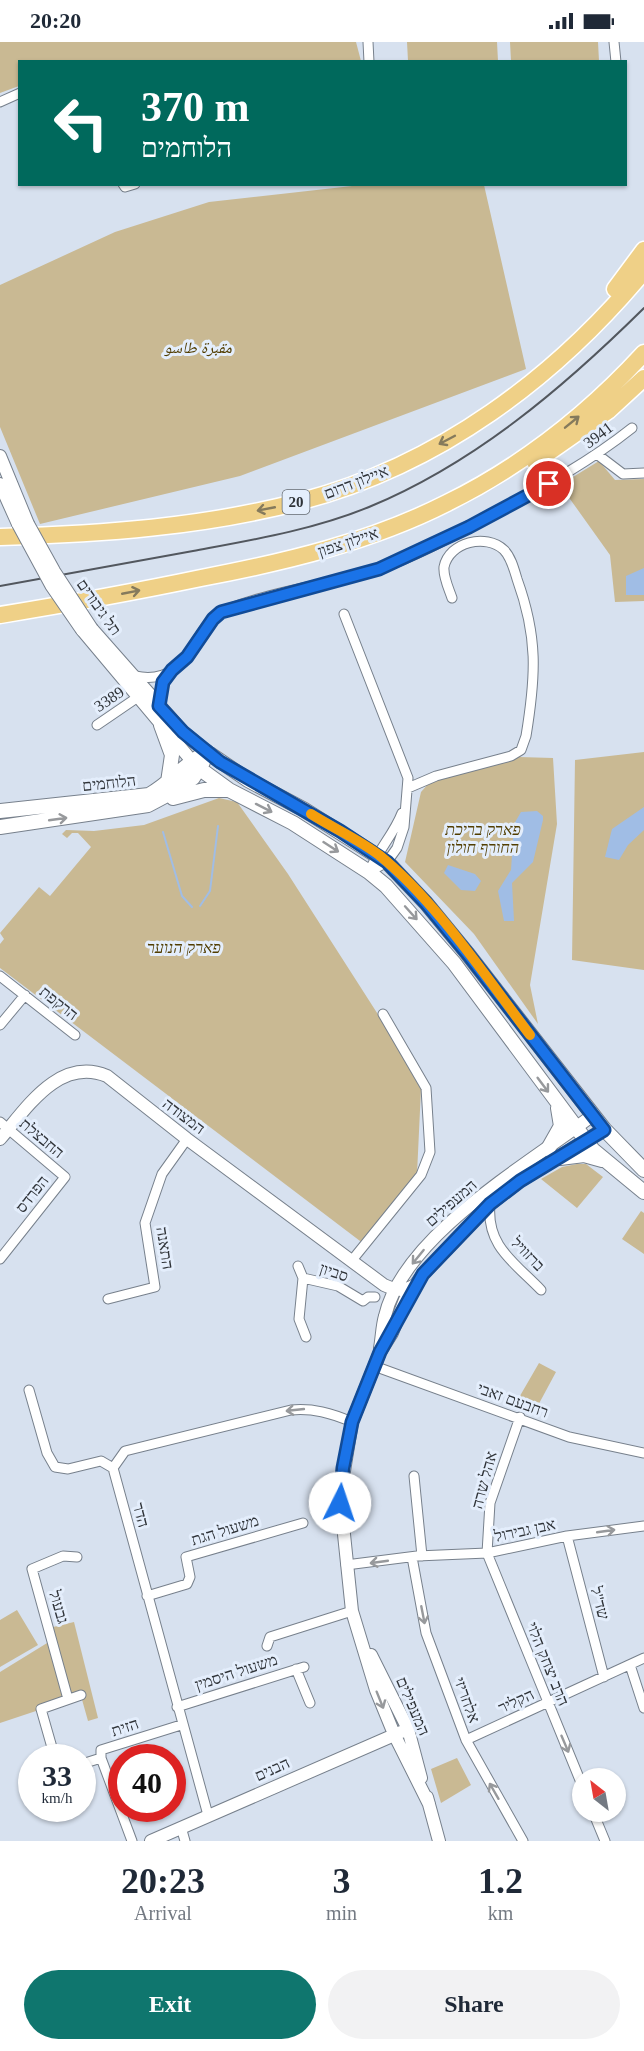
<!DOCTYPE html>
<html lang="en">
<head>
<meta charset="utf-8">
<style>
  :root { --surface:#fff; --page:#f2f2f3; --text:#1f2937; --muted:#747a83; --accent:#0f766e }
  body { margin:0; font-family:"Times New Roman","Noto Naskh Arabic",Heebo,serif; background:var(--page); color:var(--text); height:100vh; display:flex; flex-direction:column; font-size:22px; white-space:nowrap }
  * { box-sizing:border-box; margin:0 }
  p { font-size:20px; color:var(--muted) }
  .icon { flex:none; width:33px; height:33px; fill:none; stroke:currentColor; stroke-width:2; stroke-linecap:round; stroke-linejoin:round }
  .map { position:relative; height:1799px; overflow:hidden }
  .side { display:flex; flex-direction:column; background:var(--surface); flex:1 }
  .side>* { flex:none }
  .guide { position:absolute; left:18px; top:18px; width:609px; height:126px; border-radius:0px; box-shadow:0 2px 4px #0004; background:#00695c; color:#fff; overflow:hidden }
  .needle { width:39px; rotate:329deg }
  .controls { position:absolute; left:572px; top:1726px; display:grid; gap:12px }
  .controls a { display:grid; place-items:center; width:54px; height:54px; border-radius:50%; background:var(--surface); box-shadow:0 2px 4px #0004; font-size:30px }
  .speed { position:absolute; left:18px; top:1702px; display:flex; gap:12px; font-size:30px; font-weight:700; text-align:center }
  .speed>* { display:grid; place-content:center; width:78px; height:78px; border-radius:50%; background:var(--surface); box-shadow:0 2px 4px #0004; line-height:1 }
  .speed small { font-size:15px; font-weight:400 }
  .speed .limit { border:9px solid #d22; background:#fff; color:#111 }
  .pin { position:absolute; display:grid; place-items:center; width:51px; height:51px; color:#fff; margin:-26px; border:3px solid #fff; border-radius:50%; box-shadow:0 2px 6px #0007 }
  .me { position:absolute; width:66px; margin:-33px; rotate:4deg; stroke-linejoin:round; filter:drop-shadow(0 0 4px #0008) }
  .turn { display:flex; align-items:center; gap:21px; height:126px; padding:0 24px; font-size:27px }
  .turn .icon { width:78px; height:78px; stroke-width:2.5 }
  .turn b { display:block; font-size:42px; line-height:51px }
  .eta { display:flex; justify-content:space-evenly; align-items:center; height:102px; text-align:center }
  .eta b { font-size:36px; font-weight:600; line-height:42px }
  .cta { display:flex; gap:12px; margin-top:auto; padding:12px 24px }
  .cta a { flex:1; height:69px; border-radius:36px; background:var(--accent); color:#fff; font-size:24px; font-weight:600; line-height:69px; text-align:center }
  .cta a+a { background:var(--page); color:var(--text) }
  .status { display:flex; justify-content:space-between; align-items:center; height:42px; padding:0 30px; background:var(--surface); direction:ltr }
  .status svg { height:16px; fill:currentColor }
  .map>svg:first-child { display:block }
  .green { fill:#c9b993 }
  .water { fill:#a0bde5 }
  .lines { fill:none; stroke-linecap:round; stroke-linejoin:round }
  .stream { stroke:#a0bde5; stroke-width:2 }
  .minor-casing { stroke:#77808c; stroke-width:11 }
  .tertiary-casing { stroke:#77808c; stroke-width:14 }
  .secondary-casing { stroke:#77808c; stroke-width:16 }
  .motorway-casing { stroke:#fff; stroke-width:19 }
  .minor { stroke:#fff; stroke-width:9 }
  .tertiary { stroke:#fff; stroke-width:12 }
  .secondary { stroke:#fff; stroke-width:14 }
  .motorway { stroke:#efd087; stroke-width:16 }
  .rail { stroke:#52575e; stroke-width:2 }
  .tertiary-bridge-casing { stroke:#77808c; stroke-width:14; stroke-linecap:butt }
  .tertiary-bridge { stroke:#fff; stroke-width:12 }
  .oneway { stroke:#857a5c }
  .oneway2 { stroke:#97999c }
  .route-casing { stroke:#114b97; stroke-width:15 }
  .route { stroke:#1a73e8; stroke-width:10 }
  .slow { stroke:#f59e0b; stroke-width:10 }
  .labels { text-anchor:middle; dominant-baseline:central; stroke-width:6; stroke-linejoin:round; paint-order:stroke }
  .shield { fill:#e4eefc; stroke:#656b73; stroke-width:1.5 }
  .shield-label { font-size:15px; font-weight:bold; fill:#2f3338 }
  .park-label { font-size:16px; font-style:italic; fill:#513d00; stroke:#e4eefc }
  .street-label { font-size:16px; fill:#2f3338; stroke:#e4eefc }
</style>
</head>
<body>
<div class="status"><b>20:20</b><svg viewBox="0 0 49 12"><path d="M0 12V9h3v3zM5 12V6h3v6zM10 12V3h3v9zM15 12V0h3v12zM26 1h20v11H26zM47 4h2v5h-2z"/></svg></div>
<div class="map">
<svg width="644" height="1799" viewBox="0 0 644 1799">
  <rect width="100%" height="100%" fill="#d7e1ef"/>
  <path class="green" d="M0,0H356L361,19L20,20L19,44L0,51Z
    M407,0H497L498,19H408Z
    M510,0H598L599,19H511Z
    M370,142L484,143L526,327L240,434L40,482L0,385V243L115,190L209,160Z
    M599,419L615,438L644,437V559L615,560L610,513L560,443Z
    M644,710V928L572,918L575,718Z
    M519,715L553,716L557,782L530,943L538,982L474,892L405,820L421,750L429,741Z
    M219,756L237,760L288,832L379,974L421,1047L417,1132L364,1202L0,926V902L4,897L0,891L39,845L50,854L91,805L78,791H72L67,796L62,792L66,788L94,789L144,783Z
    M577,1122H586L603,1135L577,1166L541,1137L562,1125Z
    M641,1169L644,1171V1212L622,1197Z
    M539,1321L556,1330L535,1369L517,1359Z
    M17,1568L38,1603L0,1625V1578Z
    M74,1580L98,1676L88,1679L81,1654L0,1681V1630L52,1598L49,1586Z
    M457,1716L471,1743L441,1761L431,1727Z"/>
  <path class="water" d="M644,526V553H626V534Z
    M644,765V788L628,803L619,818L605,815L612,787Z
    M537,769L543,774V778L533,820L512,841L514,879H504L498,849L511,828L514,782L521,770Z
    M448,823L475,832L481,839L475,849L461,848L444,831Z"/>
  <g class="lines">
    <path class="stream" d="M163,790L182,854L192,865
      M200,864L210,849L218,784"/>
    <g class="minor-casing">
      <path id="minor" d="M368,0L369,20
        M614,0L616,20
        M0,60L20,51
        M123,142L125,145L135,142
        M598,413L623,432L644,431
        M344,572L408,736L404,785L397,806L387,820L369,830
        M135,634C192,646 190,582 228,567C276,548 329,543 378,527C418,514 456,492 493,472C541,446 588,421 632,386
        M159,664L161,647L171,630
        M97,683L138,655
        M408,746L436,734L511,714L521,708L526,694C536,633 538,595 517,537C514,527 511,515 504,508C486,491 449,500 444,525C443,535 449,547 452,556
        M369,830C378,808 394,792 402,771
        M0,934L75,993
        M0,983L25,953
        M0,1080L65,1135L0,1217
        M490,1162C486,1204 514,1220 541,1248
        M353,1217L421,1133L430,1110L426,1046L383,972
        M298,1224L303,1236L299,1277L306,1295
        M303,1236L338,1244L363,1259L368,1255H375
        M108,1257L155,1245L145,1181L162,1132L187,1097
        M374,1324L569,1395L644,1411
        M29,1348L47,1411L55,1425L68,1427L101,1419L113,1426
        M520,1375L490,1461L487,1511L582,1743
        M113,1426L208,1773
        M113,1426L125,1409L291,1368C313,1366 331,1371 352,1380
        M414,1434L422,1514
        M567,1494L604,1635
        M412,1515L426,1591L466,1698L523,1799
        M346,1523L417,1514L487,1511L567,1494L644,1484
        M147,1554L187,1542L190,1535L186,1515L303,1481
        M267,1604L270,1595L352,1569
        M630,1623L644,1666
        M296,1627L310,1661
        M68,1657L32,1527L63,1514L77,1515
        M177,1665L304,1625
        M466,1698L644,1616
        M55,1716L41,1667L81,1653
        M82,1722L101,1716
        M593,1770L605,1799
        M181,1785L185,1799
        M132,1799L101,1716V1708L181,1683"/>
    </g>
    <g class="tertiary-casing">
      <path id="tertiary" d="M0,414L28,482
        M0,442L18,482
        M92,587L183,690L207,710
        M82,588L197,725
        M0,1097C26,1067 59,1014 107,1034L187,1097L384,1243C397,1249 403,1250 415,1243
        M380,1306C382,1295 382,1284 385,1274C404,1193 530,1121 593,1073
        M371,1613L408,1687L421,1736
        M427,1755L439,1799
        M429,1762L394,1692L376,1648L352,1569L340,1454L352,1380L380,1310L392,1291L405,1258L423,1232L490,1162L520,1139L604,1087
        M151,1799L408,1687"/>
    </g>
    <g class="secondary-casing">
      <path id="secondary" d="M161,683L172,713L168,740
        M207,710L248,738L303,767L387,820L426,861L467,911L604,1087L644,1128
        M200,727L229,748L293,781L369,830L386,844L454,921L593,1108L644,1150
        M173,756L204,748H228
        M0,769L149,753C171,741 185,721 207,710
        M0,785L148,763L180,746L193,736L203,720
        M548,1107L561,1084L558,1066
        M560,1116L584,1113L602,1118"/>
    </g>
    <g class="motorway-casing">
      <path id="motorway" d="M615,247L644,208
        M535,420L608,369L644,336
        M0,495C101,492 204,485 302,459C439,423 555,336 644,229
        M0,573C67,562 134,550 201,536C285,520 370,500 447,461C522,424 588,372 644,311"/>
    </g>
    <use href="#minor" class="minor"/>
    <use href="#tertiary" class="tertiary"/>
    <use href="#secondary" class="secondary"/>
    <use href="#motorway" class="motorway"/>
    <path class="rail" d="M0,544C64,533 128,521 193,509C252,498 313,488 369,465C475,421 563,346 644,266"/>
    <g class="tertiary-bridge-casing">
      <path id="tertiary-bridge" d="M18,482L51,543L82,588
        M28,482L54,529L92,587"/>
    </g>
    <use href="#tertiary-bridge" class="tertiary-bridge"/>
  </g>
  <defs><path id="oneway-shaft" d="M-6 0H5M1.5-3L5.5 0L1.5 3" fill="none" stroke-width="1.6" stroke-linecap="round" stroke-linejoin="round" transform="scale(1.5)"/></defs>
  <g class="oneway">
    <use href="#oneway-shaft" transform="translate(572 380) rotate(-39)"/>
    <use href="#oneway-shaft" transform="translate(447 398) rotate(152)"/>
    <use href="#oneway-shaft" transform="translate(266 467) rotate(169)"/>
    <use href="#oneway-shaft" transform="translate(131 550) rotate(-11)"/>
  </g>
  <g class="oneway2">
    <use href="#oneway-shaft" transform="translate(264 766) rotate(27)"/>
    <use href="#oneway-shaft" transform="translate(58 777) rotate(-8)"/>
    <use href="#oneway-shaft" transform="translate(331 805) rotate(33)"/>
    <use href="#oneway-shaft" transform="translate(411 871) rotate(48)"/>
    <use href="#oneway-shaft" transform="translate(543 1043) rotate(53)"/>
    <use href="#oneway-shaft" transform="translate(418 1215) rotate(129)"/>
    <use href="#oneway-shaft" transform="translate(295 1368) rotate(174)"/>
    <use href="#oneway-shaft" transform="translate(606 1489) rotate(-8)"/>
    <use href="#oneway-shaft" transform="translate(379 1520) rotate(172)"/>
    <use href="#oneway-shaft" transform="translate(423 1573) rotate(79)"/>
    <use href="#oneway-shaft" transform="translate(380 1658) rotate(68)"/>
    <use href="#oneway-shaft" transform="translate(565 1702) rotate(67)"/>
    <use href="#oneway-shaft" transform="translate(494 1749) rotate(-120)"/>
  </g>
  <g class="lines">
    <g class="route-casing">
      <path id="route" d="M340,1461L343,1426L352,1380L380,1310L423,1232L490,1162L520,1139L604,1088L467,911L426,861L387,820L340,789L220,720L183,690L159,664L163,640L172,628L187,615L213,577L221,570L379,527L469,485L549,442"/>
    </g>
    <use href="#route" class="route"/>
    <path class="slow" d="M311,772C333,786 358,797 379,813C436,859 486,935 530,993"/>
  </g>
  <g class="labels">
    <rect class="shield" x="282.5" y="448" width="27" height="24" rx="4.5"/>
    <g class="shield-label">
      <text x="296" y="460">20</text>
    </g>
    <g class="park-label">
      <text x="198" y="305">مقبرة طاسو</text>
      <text x="483" y="787">פארק בריכת<tspan x="483" dy="18">החורף חולון</tspan></text>
      <text x="184" y="905">פארק הנוער</text>
    </g>
    <g class="street-label">
      <text transform="translate(598 393) rotate(-37)">3941</text>
      <text transform="translate(356 440) rotate(-21)">איילון דרום</text>
      <text transform="translate(348 500) rotate(-18)">איילון צפון</text>
      <text transform="translate(99 565) rotate(55)">תל גיבורים</text>
      <text transform="translate(109 657) rotate(-34)">3389</text>
      <text transform="translate(109 741) rotate(-6)">הלוחמים</text>
      <text transform="translate(59 961) rotate(38)">הרקפת</text>
      <text transform="translate(184 1074) rotate(37)">המצודה</text>
      <text transform="translate(42 1096) rotate(40)">החבצלת</text>
      <text transform="translate(32 1152) rotate(-52)">הפרדס</text>
      <text transform="translate(451 1161) rotate(-41)">המעפילים</text>
      <text transform="translate(165 1206) rotate(81)">התאנה</text>
      <text transform="translate(528 1212) rotate(46)">ברזוויל</text>
      <text transform="translate(334 1230) rotate(18)">סביון</text>
      <text transform="translate(513 1358) rotate(20)">רחבעם זאבי</text>
      <text transform="translate(484 1438) rotate(-75)">אהל שרה</text>
      <text transform="translate(141 1473) rotate(75)">הדר</text>
      <text transform="translate(225 1488) rotate(-17)">משעול הגת</text>
      <text transform="translate(525 1488) rotate(-12)">אבן גבירול</text>
      <text transform="translate(600 1561) rotate(75)">שד"ל</text>
      <text transform="translate(59 1565) rotate(74)">גבעול</text>
      <text transform="translate(548 1622) rotate(68)">הרב יצחק הלוי</text>
      <text transform="translate(236 1630) rotate(-18)">משעול היסמין</text>
      <text transform="translate(467 1658) rotate(70)">אלחריזי</text>
      <text transform="translate(516 1659) rotate(-25)">הקליר</text>
      <text transform="translate(413 1664) rotate(67)">המעפילים</text>
      <text transform="translate(125 1685) rotate(-18)">הזית</text>
      <text transform="translate(272 1727) rotate(-24)">הבנים</text>
    </g>
  </g>
</svg>
<div class="controls">
<a><svg class="needle" viewBox="-14 -14 28 28"><path d="M0-13l5 13h-10z" fill="#e53935"/><path d="M0 13l5-13h-10z" fill="#747a83"/></svg></a>
</div>
<div class="speed"><div>33<small>km/h</small></div><div class="limit">40</div></div>
<div class="pin" style="left:549px;top:442px;background:#d93025"><svg class="icon" aria-label="arrive" viewBox="0 0 24 24"><path d="M6 21V4h12l-3 4 3 4H6"/></svg></div>
<svg class="me" style="left:340px;top:1461px" viewBox="-20 -20 40 40"><circle r="19" fill="#fff"/><path d="M0-13L10 11 0 6-10 11z" fill="#1a73e8"/></svg>
<div class="guide">
<div class="turn"><svg class="icon" aria-label="left" viewBox="0 0 24 24"><path d="M17 20v-9H6M10 6l-5 5 5 5"/></svg><div><b>370 m</b>הלוחמים</div></div>
</div>
</div>
<section class="side">
<div class="eta">
<div><b>20:23</b><p>Arrival</p></div>
<div><b>3</b><p>min</p></div>
<div><b>1.2</b><p>km</p></div>
</div>
<div class="cta"><a>Exit</a><a>Share</a></div>
</section>
</body>
</html>
